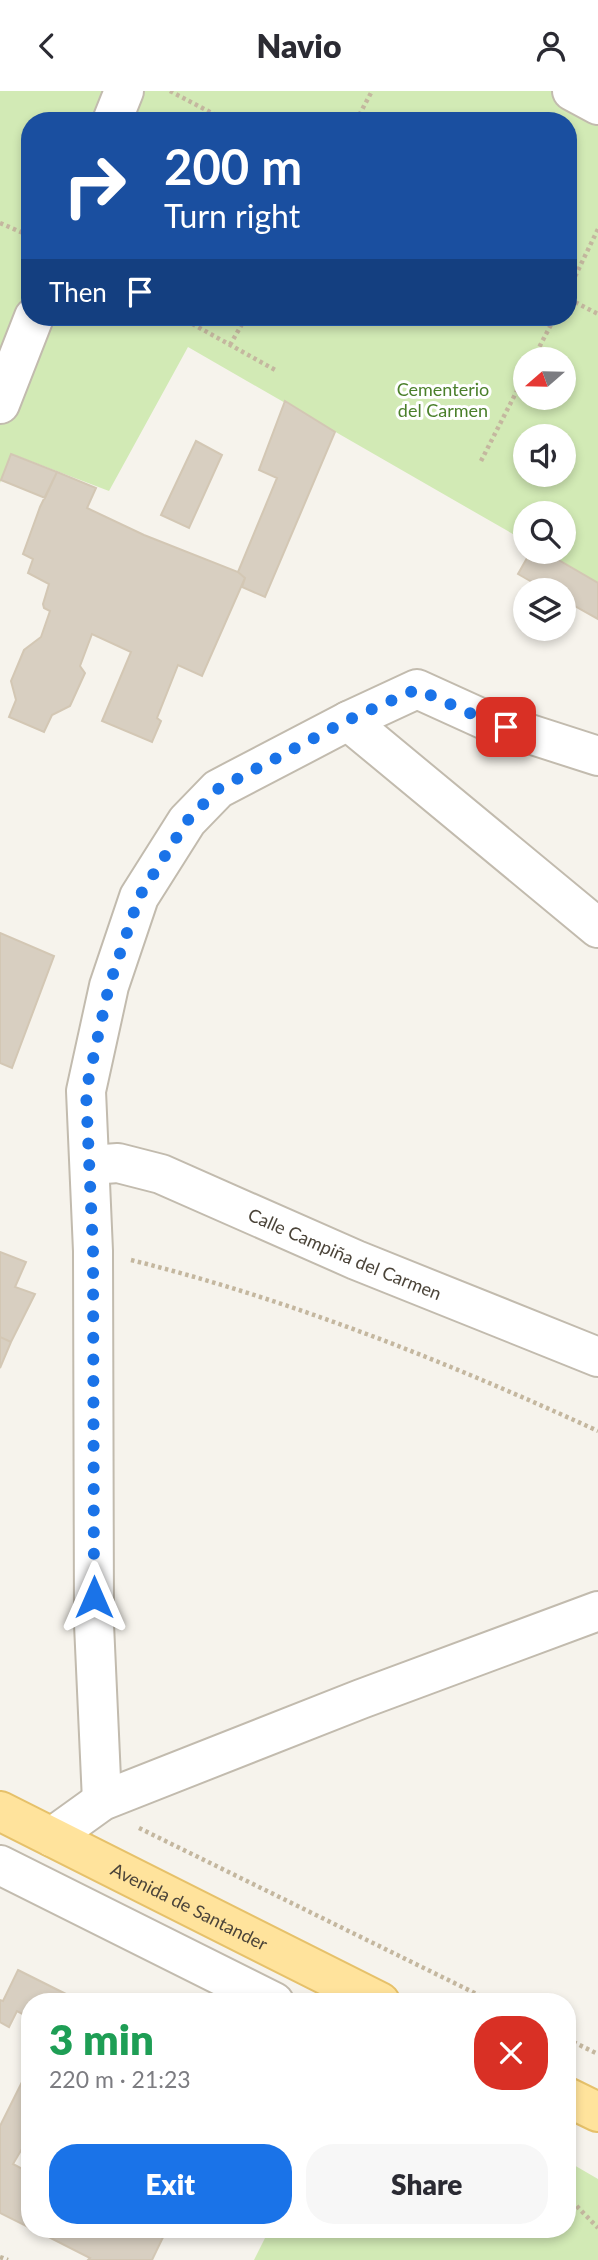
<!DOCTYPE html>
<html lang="en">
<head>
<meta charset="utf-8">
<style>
  :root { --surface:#fff; --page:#f7f7f7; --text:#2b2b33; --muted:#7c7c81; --accent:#1a73e8 }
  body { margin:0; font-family:Lato,sans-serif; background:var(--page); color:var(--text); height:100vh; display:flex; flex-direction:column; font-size:26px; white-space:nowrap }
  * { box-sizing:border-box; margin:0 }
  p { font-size:23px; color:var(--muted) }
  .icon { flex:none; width:38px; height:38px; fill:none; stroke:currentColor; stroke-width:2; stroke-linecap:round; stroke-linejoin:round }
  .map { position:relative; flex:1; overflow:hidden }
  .sheet { position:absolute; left:21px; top:1902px; width:555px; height:245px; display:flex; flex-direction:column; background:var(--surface); border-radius:28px; box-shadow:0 4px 10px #0003 }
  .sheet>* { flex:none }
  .top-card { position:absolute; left:21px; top:21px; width:556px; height:214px; border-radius:28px; box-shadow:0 4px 10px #0003; background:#1a4fa0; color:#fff; overflow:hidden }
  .needle { width:46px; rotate:250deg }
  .tools { position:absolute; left:513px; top:256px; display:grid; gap:14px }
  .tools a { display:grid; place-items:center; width:63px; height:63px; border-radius:50%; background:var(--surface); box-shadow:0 4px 10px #0003; font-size:35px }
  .pin { position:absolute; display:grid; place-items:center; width:60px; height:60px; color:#fff; margin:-30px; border-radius:14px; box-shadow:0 4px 10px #0006 }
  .me { position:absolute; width:77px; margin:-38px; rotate:0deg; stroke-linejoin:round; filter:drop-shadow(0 0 5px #0008) }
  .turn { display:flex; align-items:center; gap:24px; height:147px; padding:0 28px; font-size:32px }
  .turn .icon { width:91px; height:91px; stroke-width:2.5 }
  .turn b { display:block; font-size:49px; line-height:60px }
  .then { display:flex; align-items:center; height:66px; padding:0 28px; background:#0003; gap:14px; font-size:26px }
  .round { display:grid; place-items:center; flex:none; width:74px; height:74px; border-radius:28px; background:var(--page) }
  .head { display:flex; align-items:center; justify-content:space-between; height:119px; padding:0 28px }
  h1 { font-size:42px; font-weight:800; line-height:52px; color:#1e9e55 }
  .primary-button { display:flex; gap:14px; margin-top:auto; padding:14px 28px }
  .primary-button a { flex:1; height:80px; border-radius:28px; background:var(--accent); color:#fff; font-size:28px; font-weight:800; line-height:80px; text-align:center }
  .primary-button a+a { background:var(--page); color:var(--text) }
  header { display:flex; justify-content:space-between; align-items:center; height:91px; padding:0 28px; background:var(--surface); font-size:32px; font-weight:800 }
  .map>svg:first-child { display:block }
  .green { fill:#d2eab5; fill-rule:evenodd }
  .building { fill:#d8cfc1; stroke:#d3c7b4; stroke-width:2 }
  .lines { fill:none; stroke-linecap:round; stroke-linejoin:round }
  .minor-casing { stroke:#c2bbae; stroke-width:42 }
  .major-casing { stroke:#e6c16a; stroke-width:42 }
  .path { stroke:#c4b79f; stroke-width:4.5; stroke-dasharray:3.5 3.5; stroke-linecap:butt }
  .minor { stroke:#fff; stroke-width:38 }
  .major { stroke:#ffe39c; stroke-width:38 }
  .route { stroke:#1a73e8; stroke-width:12; stroke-dasharray:0 21.6 }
  .labels { text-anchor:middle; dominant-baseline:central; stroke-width:6; stroke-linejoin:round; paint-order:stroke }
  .park-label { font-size:18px; fill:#4a7f2a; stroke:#fff }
  .street-label { font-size:18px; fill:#4b4439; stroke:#fff }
</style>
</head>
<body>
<header><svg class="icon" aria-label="back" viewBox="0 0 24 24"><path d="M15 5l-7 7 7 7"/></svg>Navio<svg class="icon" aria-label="person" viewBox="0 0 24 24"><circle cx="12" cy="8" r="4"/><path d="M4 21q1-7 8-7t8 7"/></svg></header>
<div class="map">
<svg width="598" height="2169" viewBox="0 0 598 2169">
  <rect width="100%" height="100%" fill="#f6f3ec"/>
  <path class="green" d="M0,0H598V492L543,460H564V422H525V450L188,256L109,400L12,363L0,392ZM30,30H569V226H30ZM525,268H564V306H525ZM525,345H564V383H525Z
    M567,2070L598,2088V2169H254L269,2139L567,2138Z"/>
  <path class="building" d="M285,310L335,341L265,506L242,496L245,487L238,481L277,387L259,379Z
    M196,350L222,364L189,437L161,424Z
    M11,363L57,381L45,407L1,389Z
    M57,381L96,397L87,417L144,444L238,481L245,487L202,585L178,574L157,627L161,630L152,651L102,630L131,561L92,543L80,575L85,582L70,615L52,624L44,641L9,626L16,609L11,590L24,559L41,546L50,520L44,517L43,513L49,493L28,482L33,468L23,463L40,416Z
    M531,460H543L598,492V528L564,509V499H546L518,483Z
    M0,842L54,865L12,977L0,972Z
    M0,1161L26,1171L15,1196L35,1203L11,1251L0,1246Z
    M0,1246L11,1251L0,1277Z
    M18,1879L82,1911H30V1927L17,1920L9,1936L0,1931V1909L3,1910Z
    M30,1975V2044L13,2073L30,2082V2137L0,2122V2035Z
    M33,2138H167L152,2169H88L90,2167Z"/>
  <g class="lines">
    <g class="minor-casing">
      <g id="minor">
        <path d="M572,0L598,14"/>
        <path d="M112,30L124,0"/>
        <path d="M0,313L34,226"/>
        <path d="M348,630L598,837"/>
        <path id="s1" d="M90,1074L118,1072L161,1083L356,1169L598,1266"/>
        <path d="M102,1710L94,1533L93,1160L86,1000L109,895L139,806L187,730L218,698L348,630L417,598L483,628L598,665"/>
        <path d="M52,1746L102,1710L361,1608L598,1520"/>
        <path d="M0,1774L274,1911"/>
      </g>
    </g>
    <g class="major-casing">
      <g id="major">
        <path id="s2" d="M0,1720L380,1911"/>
        <path d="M567,2006L598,2021"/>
      </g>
    </g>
    <path class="path" d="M170,0L227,30
      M356,30L372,0
      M0,132L30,145
      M569,198L598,138
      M569,208L598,223
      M180,226L277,280
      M230,254L246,226
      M533,268L555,226
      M481,370L525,284
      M131,1169C292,1209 447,1271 598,1340
      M139,1737L493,1911
      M567,1948L598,1963
      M567,2105L598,2137
      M0,2166L8,2169"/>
    <use href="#minor" class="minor"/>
    <use href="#major" class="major"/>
  </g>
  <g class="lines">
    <path class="route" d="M94,1506L93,1160L86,1000L109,895L139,806L187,730L218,698L348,629L417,598L483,628L506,636"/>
  </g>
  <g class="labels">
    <g class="park-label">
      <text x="443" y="298">Cementerio<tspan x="443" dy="21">del Carmen</tspan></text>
    </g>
    <g class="street-label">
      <text stroke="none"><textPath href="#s1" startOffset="273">Calle Campiña del Carmen</textPath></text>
      <text stroke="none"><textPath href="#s2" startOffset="212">Avenida de Santander</textPath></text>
    </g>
  </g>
</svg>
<div class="tools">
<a><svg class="needle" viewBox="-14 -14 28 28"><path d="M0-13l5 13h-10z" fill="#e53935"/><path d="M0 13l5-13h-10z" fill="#7c7c81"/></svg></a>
<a><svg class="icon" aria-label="sound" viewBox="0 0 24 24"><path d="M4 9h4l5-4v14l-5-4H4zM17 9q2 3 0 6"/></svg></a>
<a><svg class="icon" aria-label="search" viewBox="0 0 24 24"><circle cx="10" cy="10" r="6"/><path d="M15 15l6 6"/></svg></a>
<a><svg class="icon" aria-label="layers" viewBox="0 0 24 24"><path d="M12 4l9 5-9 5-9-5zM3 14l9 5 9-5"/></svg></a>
</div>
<div class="pin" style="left:506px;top:636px;background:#d93025"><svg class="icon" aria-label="arrive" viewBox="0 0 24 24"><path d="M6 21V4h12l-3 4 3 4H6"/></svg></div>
<svg class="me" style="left:94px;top:1506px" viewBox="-20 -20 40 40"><path d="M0-17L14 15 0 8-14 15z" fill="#1a73e8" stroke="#fff" stroke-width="4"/></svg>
<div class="top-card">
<div class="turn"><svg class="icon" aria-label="right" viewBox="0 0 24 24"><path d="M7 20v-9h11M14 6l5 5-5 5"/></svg><div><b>200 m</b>Turn right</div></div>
<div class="then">Then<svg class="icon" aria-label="arrive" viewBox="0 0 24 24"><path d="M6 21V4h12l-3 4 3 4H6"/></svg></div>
</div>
<section class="sheet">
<div class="head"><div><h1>3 min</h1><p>220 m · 21:23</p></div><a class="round" style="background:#d93025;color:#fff"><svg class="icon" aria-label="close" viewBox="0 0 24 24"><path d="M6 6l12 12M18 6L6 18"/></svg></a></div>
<div class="primary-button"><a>Exit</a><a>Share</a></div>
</section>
</div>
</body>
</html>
